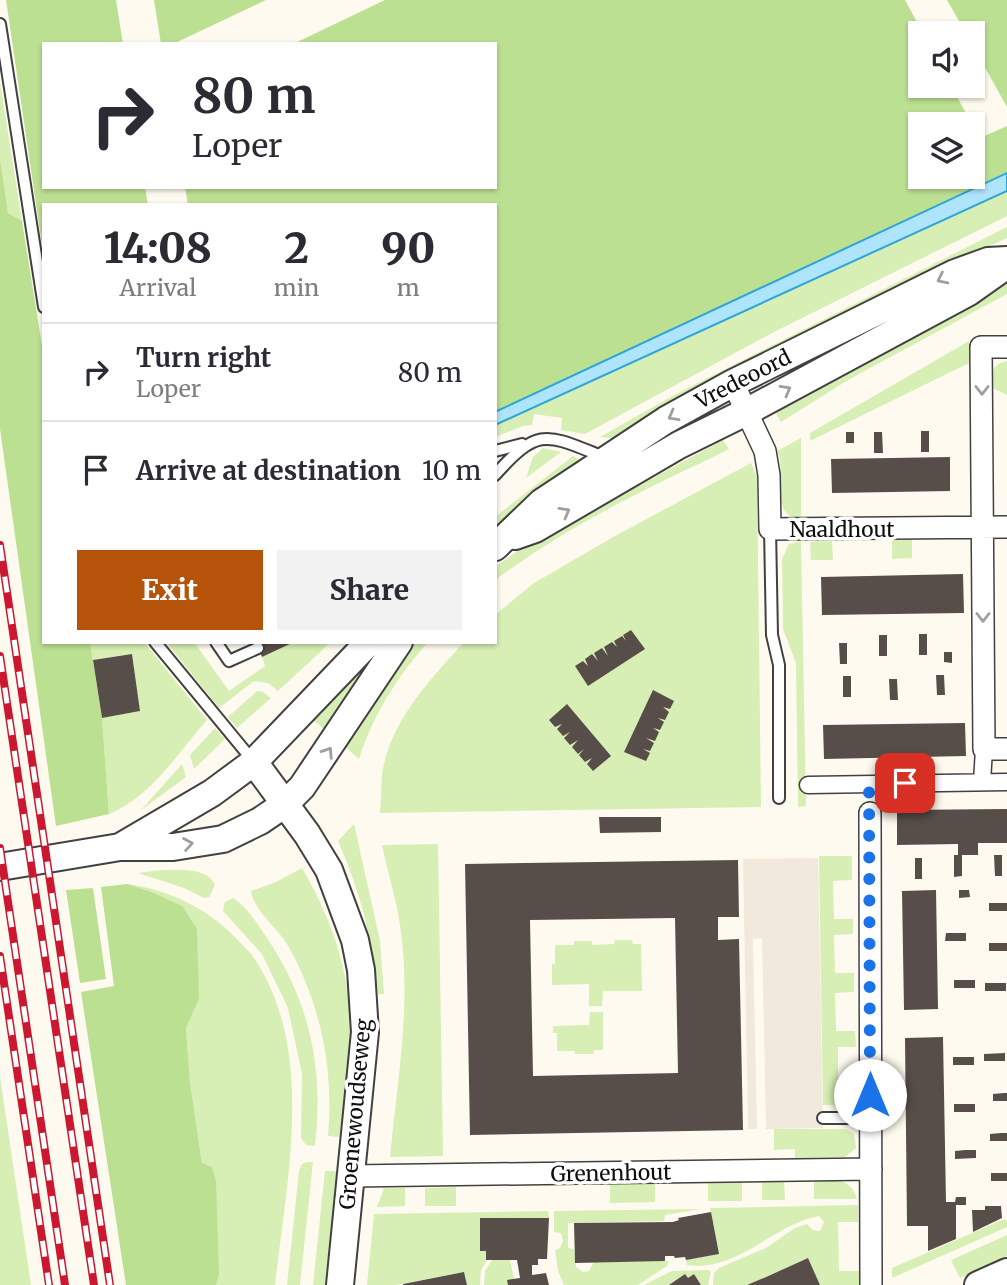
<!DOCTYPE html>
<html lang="en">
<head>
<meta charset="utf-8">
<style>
  :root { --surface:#fff; --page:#f2f2f3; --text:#2b2b33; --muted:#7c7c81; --line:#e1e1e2; --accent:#b45309 }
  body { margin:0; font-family:Merriweather,serif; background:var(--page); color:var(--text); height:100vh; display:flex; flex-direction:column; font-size:26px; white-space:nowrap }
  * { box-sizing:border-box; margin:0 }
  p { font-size:23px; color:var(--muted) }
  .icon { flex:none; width:38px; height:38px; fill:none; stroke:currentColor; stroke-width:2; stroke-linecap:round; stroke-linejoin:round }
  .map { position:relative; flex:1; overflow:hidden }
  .panel { position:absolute; left:42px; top:203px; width:455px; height:441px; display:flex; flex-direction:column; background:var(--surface); border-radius:0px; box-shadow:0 2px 5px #0004 }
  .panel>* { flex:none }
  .guide { position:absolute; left:42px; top:42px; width:455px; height:147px; border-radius:0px; box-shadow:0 2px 5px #0004; background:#fff; color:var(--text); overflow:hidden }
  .tools { position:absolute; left:908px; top:21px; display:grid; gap:14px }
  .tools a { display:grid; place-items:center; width:77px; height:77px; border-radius:0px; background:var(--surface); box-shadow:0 2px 5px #0004; font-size:35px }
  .pin { position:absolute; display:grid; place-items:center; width:60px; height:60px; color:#fff; margin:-30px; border-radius:14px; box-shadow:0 4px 10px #0006 }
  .me { position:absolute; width:77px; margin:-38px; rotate:0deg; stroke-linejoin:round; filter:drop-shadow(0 0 5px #0008) }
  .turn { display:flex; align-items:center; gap:24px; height:147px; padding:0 35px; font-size:32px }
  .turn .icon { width:91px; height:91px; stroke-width:2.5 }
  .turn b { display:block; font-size:49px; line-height:60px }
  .eta { display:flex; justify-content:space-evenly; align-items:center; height:119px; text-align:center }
  .eta b { font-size:42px; font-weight:800; line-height:49px }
  .primary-button { display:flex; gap:14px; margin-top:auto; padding:14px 35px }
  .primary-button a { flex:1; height:80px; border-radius:0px; background:var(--accent); color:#fff; font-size:28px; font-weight:800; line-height:80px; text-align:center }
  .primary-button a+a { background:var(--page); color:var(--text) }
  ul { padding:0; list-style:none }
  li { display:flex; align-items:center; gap:21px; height:98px; padding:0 35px; border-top:2px solid var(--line) }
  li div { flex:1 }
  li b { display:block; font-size:26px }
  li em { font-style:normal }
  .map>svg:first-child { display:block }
  .green { fill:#d7eeb4 }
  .forest { fill:#bce092 }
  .plaza { fill:#f0e9dc }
  .water { fill:#aee5fc; stroke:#2ea4da; stroke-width:2 }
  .building { fill:#584e49; fill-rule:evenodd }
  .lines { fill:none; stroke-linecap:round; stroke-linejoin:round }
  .service-casing { stroke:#414141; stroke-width:14 }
  .pedestrian-casing { stroke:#414141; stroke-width:19 }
  .minor-casing { stroke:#414141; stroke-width:24 }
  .tertiary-casing { stroke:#414141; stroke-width:30 }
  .service { stroke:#fff; stroke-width:10 }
  .pedestrian { stroke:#fff; stroke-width:16 }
  .minor { stroke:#fff; stroke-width:21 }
  .tertiary { stroke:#fff; stroke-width:26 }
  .rail-casing { stroke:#cb1830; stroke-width:8 }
  .rail { stroke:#fff; stroke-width:5; stroke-dasharray:16; stroke-linecap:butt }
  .oneway { stroke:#9f9f9f }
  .route { stroke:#1a73e8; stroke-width:12; stroke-dasharray:0 21.6 }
  .labels { text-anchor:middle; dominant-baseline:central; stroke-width:7; stroke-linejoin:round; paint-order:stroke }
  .street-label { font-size:21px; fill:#0e0e0e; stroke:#fff }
</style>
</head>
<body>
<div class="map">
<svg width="1007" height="1285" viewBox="0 0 1007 1285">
  <rect width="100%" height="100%" fill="#fffaef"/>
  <path class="green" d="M0,82L22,221L8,213L0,158Z
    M1007,191V216L772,333L585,434L561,430L562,418L534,414L532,425L523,426L495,437V425Z
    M1007,227V238L954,262L622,439L600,437L676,394Z
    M1007,282V294L848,380L781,422L773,408L822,377Z
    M969,341V363L810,441V433Z
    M1007,361V395L991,387C991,373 992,364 1007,361Z
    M801,438V519C767,517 788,471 777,451Z
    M723,440L729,449C707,461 684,470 661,482C603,510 547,542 495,580V567L527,544L570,523Z
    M543,448L561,452L526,478L533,457Z
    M573,456L585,462L495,527V517Z
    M751,463L757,477L761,807L380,813C381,801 381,788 382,775C389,722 430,680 464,642H495V615L534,583L615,536Z
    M892,540H912V558L892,559Z
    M801,541L806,806L798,807L796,663L783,629L782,559L789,544Z
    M832,541L833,560H811L810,542Z
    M144,642L207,720C178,753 151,797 109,814L102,718L140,711L132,654L93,660L90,643Z
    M166,642H194L229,691L265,666L262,657L294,642H331L278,691L268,683L254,681L219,708Z
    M414,642H428C397,677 373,715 359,759L344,746L396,666Z
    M356,669L364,676L326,731L311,718Z
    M257,691L263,692L271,698L237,728L228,717Z
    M215,728L225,739L194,769L190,755Z
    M182,764L186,777L141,810Z
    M354,824L380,941L384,994H378C373,941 360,890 338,841Z
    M438,844L443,1156L390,1157C397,1083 411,1008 401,933C398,904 388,874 382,845Z
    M819,856H852V880L833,881L834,919H853V934L834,935L835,973H854V992L835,993L836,1031H855L856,1047H838V1095H856V1106L823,1105Z
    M302,868C334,923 354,982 350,1047C348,1077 343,1107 339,1137L328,1136C334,1069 321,1004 287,944C277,927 254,911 251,891L276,882Z
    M161,870C177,870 208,867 215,885L209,897L204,898L184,888L138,873Z
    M127,884C169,890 205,907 235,937C242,945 251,952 256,961C316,1054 286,1183 275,1285H216L219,1275L190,1082L186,1028L199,999L182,906Z
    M233,898C246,906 257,923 265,935C310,1001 324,1068 315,1146L306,1145L301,1138L302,1074L288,1008L262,954L223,911L225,902Z
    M615,940H632L633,944H641L642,991H603L602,1006H589V984L552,985V964H555V945H574V941H592V945L614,944Z
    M590,1012H603V1050H594L593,1054H575V1051H557V1033H553V1026L589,1025Z
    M0,1077L31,1285H0Z
    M774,1129H845L854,1134L856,1148L845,1157L795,1158V1149L774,1150Z
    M307,1162H313L300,1285H287L299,1171L302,1164Z
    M325,1171H337L325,1285H313Z
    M762,1181H784L785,1200H762Z
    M814,1181C834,1180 850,1177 857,1199H814Z
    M708,1182H742V1201H708Z
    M610,1184H655V1202L610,1203Z
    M456,1187V1206H425V1188Z
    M384,1188H405V1206L377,1207Z
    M858,1205V1222H838L839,1271H859V1285H820L808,1258L747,1285H713L714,1273L719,1268L766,1248L795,1228L807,1224L813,1230L820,1231L824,1222L819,1216C773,1224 739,1272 687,1265L686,1260L718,1254L710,1208Z
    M700,1209L665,1215L664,1221L568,1223V1248L574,1249L576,1267L583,1272L589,1271L594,1262L669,1261L667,1266L638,1285H564L558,1271L555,1250L560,1248L563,1241L561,1233L554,1232V1211Z
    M548,1211L549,1218H480V1250L486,1251L487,1260L481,1270L480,1285H467L464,1272L396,1285H367L374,1214Z
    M1002,1220H1007V1227L892,1278V1268Z
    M1007,1235V1256L960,1278L951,1260Z
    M492,1260H510L514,1279L508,1285H484L485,1271Z
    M709,1270L711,1272L708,1285H701L694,1274L688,1278L684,1275L669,1285H644L672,1271Z"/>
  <path class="forest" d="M6,0H116L123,44H44V187H145L148,205H44V258Z
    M154,0H266L173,44H161Z
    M385,0H905L923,33H920V86H951L972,124H920V177H973V125L980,138L1007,126V173L495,412V205H188L185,187H495V44H293Z
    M947,0H1007V107L973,46V33H966Z
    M0,158L8,213L22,221L44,358V642H90L102,718L109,814L56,826L0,429Z
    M127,884L154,893L182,906L197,929L199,999L186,1028L190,1082L202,1163L212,1167L216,1181L219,1275L216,1285H126L81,992L114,986L101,887Z
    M93,888L106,979L80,983L66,890Z"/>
  <path class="plaza" d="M818,858L823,1128L766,1129L762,938L753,939L757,1129H748L743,859Z"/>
  <path class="water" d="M1007,173V191L495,425V412Z"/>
  <path class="building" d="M921,431H929V452H921Z
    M846,432H854V443H846Z
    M874,432H882L883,453H874Z
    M950,457V491L832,493L831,459Z
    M963,574L964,613L822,615L821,577Z
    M631,630L645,649L588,686L575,666L583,661L588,666L585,659L592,654L598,661L594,653L602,648L608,656L604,647L612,642L617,647L614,641L622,636L626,641L623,635Z
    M919,634H927V655H919Z
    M879,635H887V656H879Z
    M255,642H294L262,657Z
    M839,643H847V664H840Z
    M944,652H952V663L944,662Z
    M132,654L140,711L102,718L93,660Z
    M936,675H944L945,695H937Z
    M843,676H851V697H843Z
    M889,679H897L898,700H890Z
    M653,690L674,701L670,709L663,707L669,712L665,720L658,718L664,722L660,730L653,728L659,732L655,741L646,738L654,743L650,751L643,749L650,753L646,761L624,752Z
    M567,704L611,756L593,771L587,764L592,758L585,762L579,755L584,749L578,754L572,747L578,740L570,745L564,738L570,732L563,736L557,729L562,724L555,727L549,720Z
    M965,723L966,756L824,759L823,725Z
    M1007,809V843H978V855H962V876L954,877V855H958V844L897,845V810Z
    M599,817H661V832L600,833Z
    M994,855H1002V876H995Z
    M915,858H922V879H915Z
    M738,860L739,917H718V940L739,939L743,1130L470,1135L465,864ZM675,918L678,1073L533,1076L530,920Z
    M936,890L938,1009L904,1010L902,891Z
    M959,890H969L970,897L959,898Z
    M989,903H1007V911H989Z
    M946,933H966V941H945Z
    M989,943H1007V951H989Z
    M954,980H975V988H954Z
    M985,983H1006V991H985Z
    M943,1037L946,1202H955L956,1197H966V1205H956V1239L928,1251V1226H907L905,1038Z
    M1005,1053V1061H984V1054Z
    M953,1057H974V1065H953Z
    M1004,1093H1007V1101H993V1094Z
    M954,1104H975V1112H954Z
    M1001,1133H1007V1141H990V1134Z
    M965,1150H976V1158L955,1159V1151Z
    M991,1173H1007V1181H991Z
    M985,1206H1001L1002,1218L973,1232L972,1210H985Z
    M711,1212L719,1254L686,1260L685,1257L675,1258L674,1256H665V1261L575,1263L574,1223L673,1222L679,1220L678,1218Z
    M480,1218H549L547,1259H538V1265H532V1275L546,1273L549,1285H508L507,1280L520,1278L517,1260H486V1251H480Z
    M808,1258L820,1285H747L766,1277Z
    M464,1272L467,1285H403V1284Z
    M685,1274L688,1278L694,1274L701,1285H669Z"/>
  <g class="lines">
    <g class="service-casing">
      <path id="service" d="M0,24L44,307
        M495,451L522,444
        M495,475C539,426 546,434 604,457
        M770,529L772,635L779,665V798
        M155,642L254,762
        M216,642L229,661L258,648
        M823,1118H871"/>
    </g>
    <g class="pedestrian-casing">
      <path id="pedestrian" d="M982,782L984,749
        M808,785L1007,782"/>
    </g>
    <g class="minor-casing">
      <path id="minor" d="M1007,347H981L984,749H1007
        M733,383L765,451L769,475L770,529L1007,527
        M870,813L871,1285
        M351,1176L871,1169"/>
    </g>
    <g class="tertiary-casing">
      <path id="tertiary" d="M515,536L535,529L679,445L748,411L969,292L1007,265
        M495,547L542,502L666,420L733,383L955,273L988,261L1007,260
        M254,762L307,834L329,870L355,940L361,970L365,1032L340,1285
        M120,847L212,793L254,762L369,642
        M0,867L120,847H173L223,839L260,821L285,804L302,787L399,642
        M978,1285L1007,1272"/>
    </g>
    <use href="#service" class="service"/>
    <use href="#pedestrian" class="pedestrian"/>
    <use href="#minor" class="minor"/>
    <use href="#tertiary" class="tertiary"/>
    <g class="rail-casing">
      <path id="rail" d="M0,545L110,1285
        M0,656L94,1285
        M0,848L65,1285
        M0,956L49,1285"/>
    </g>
    <use href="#rail" class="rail"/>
  </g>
  <defs><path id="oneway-chevron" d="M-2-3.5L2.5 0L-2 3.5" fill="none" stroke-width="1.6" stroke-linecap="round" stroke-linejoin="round" transform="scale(1.75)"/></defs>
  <g class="oneway">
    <use href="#oneway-chevron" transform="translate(942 279) rotate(154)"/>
    <use href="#oneway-chevron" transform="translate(786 390) rotate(-29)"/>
    <use href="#oneway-chevron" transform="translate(982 390) rotate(90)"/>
    <use href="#oneway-chevron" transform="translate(673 416) rotate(151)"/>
    <use href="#oneway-chevron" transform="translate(565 512) rotate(-30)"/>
    <use href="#oneway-chevron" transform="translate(983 617) rotate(90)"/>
    <use href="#oneway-chevron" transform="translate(328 752) rotate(-57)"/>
    <use href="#oneway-chevron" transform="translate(188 844) rotate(-9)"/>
  </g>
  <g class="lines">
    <path class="route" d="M870,1095L869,784L905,783"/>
  </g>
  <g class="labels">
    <g class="street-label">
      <text transform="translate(743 379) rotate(-27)">Vredeoord</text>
      <text x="842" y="529">Naaldhout</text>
      <text transform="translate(355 1114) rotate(-85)">Groenewoudseweg</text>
      <text transform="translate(611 1173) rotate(-1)">Grenenhout</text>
    </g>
  </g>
</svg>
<div class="tools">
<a><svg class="icon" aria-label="sound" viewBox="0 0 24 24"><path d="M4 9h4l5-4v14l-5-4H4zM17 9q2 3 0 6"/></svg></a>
<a><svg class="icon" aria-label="layers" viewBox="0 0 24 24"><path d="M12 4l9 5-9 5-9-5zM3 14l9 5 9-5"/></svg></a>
</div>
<div class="pin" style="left:905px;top:783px;background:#d93025"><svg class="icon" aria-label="arrive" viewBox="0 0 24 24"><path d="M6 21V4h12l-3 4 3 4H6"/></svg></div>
<svg class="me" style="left:870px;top:1095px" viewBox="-20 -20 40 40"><circle r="19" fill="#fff"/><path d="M0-13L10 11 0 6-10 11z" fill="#1a73e8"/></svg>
<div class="guide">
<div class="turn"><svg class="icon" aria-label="right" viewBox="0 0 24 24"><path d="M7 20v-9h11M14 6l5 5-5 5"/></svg><div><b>80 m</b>Loper</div></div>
</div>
<section class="panel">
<div class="eta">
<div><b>14:08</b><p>Arrival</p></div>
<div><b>2</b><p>min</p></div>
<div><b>90</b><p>m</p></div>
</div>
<ul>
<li><svg class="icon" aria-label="right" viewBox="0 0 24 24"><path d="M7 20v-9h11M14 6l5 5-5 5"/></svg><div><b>Turn right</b><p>Loper</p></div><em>80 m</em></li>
<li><svg class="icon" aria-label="arrive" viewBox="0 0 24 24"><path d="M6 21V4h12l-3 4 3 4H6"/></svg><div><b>Arrive at destination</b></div><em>10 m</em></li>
</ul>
<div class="primary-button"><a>Exit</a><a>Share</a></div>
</section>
</div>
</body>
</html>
